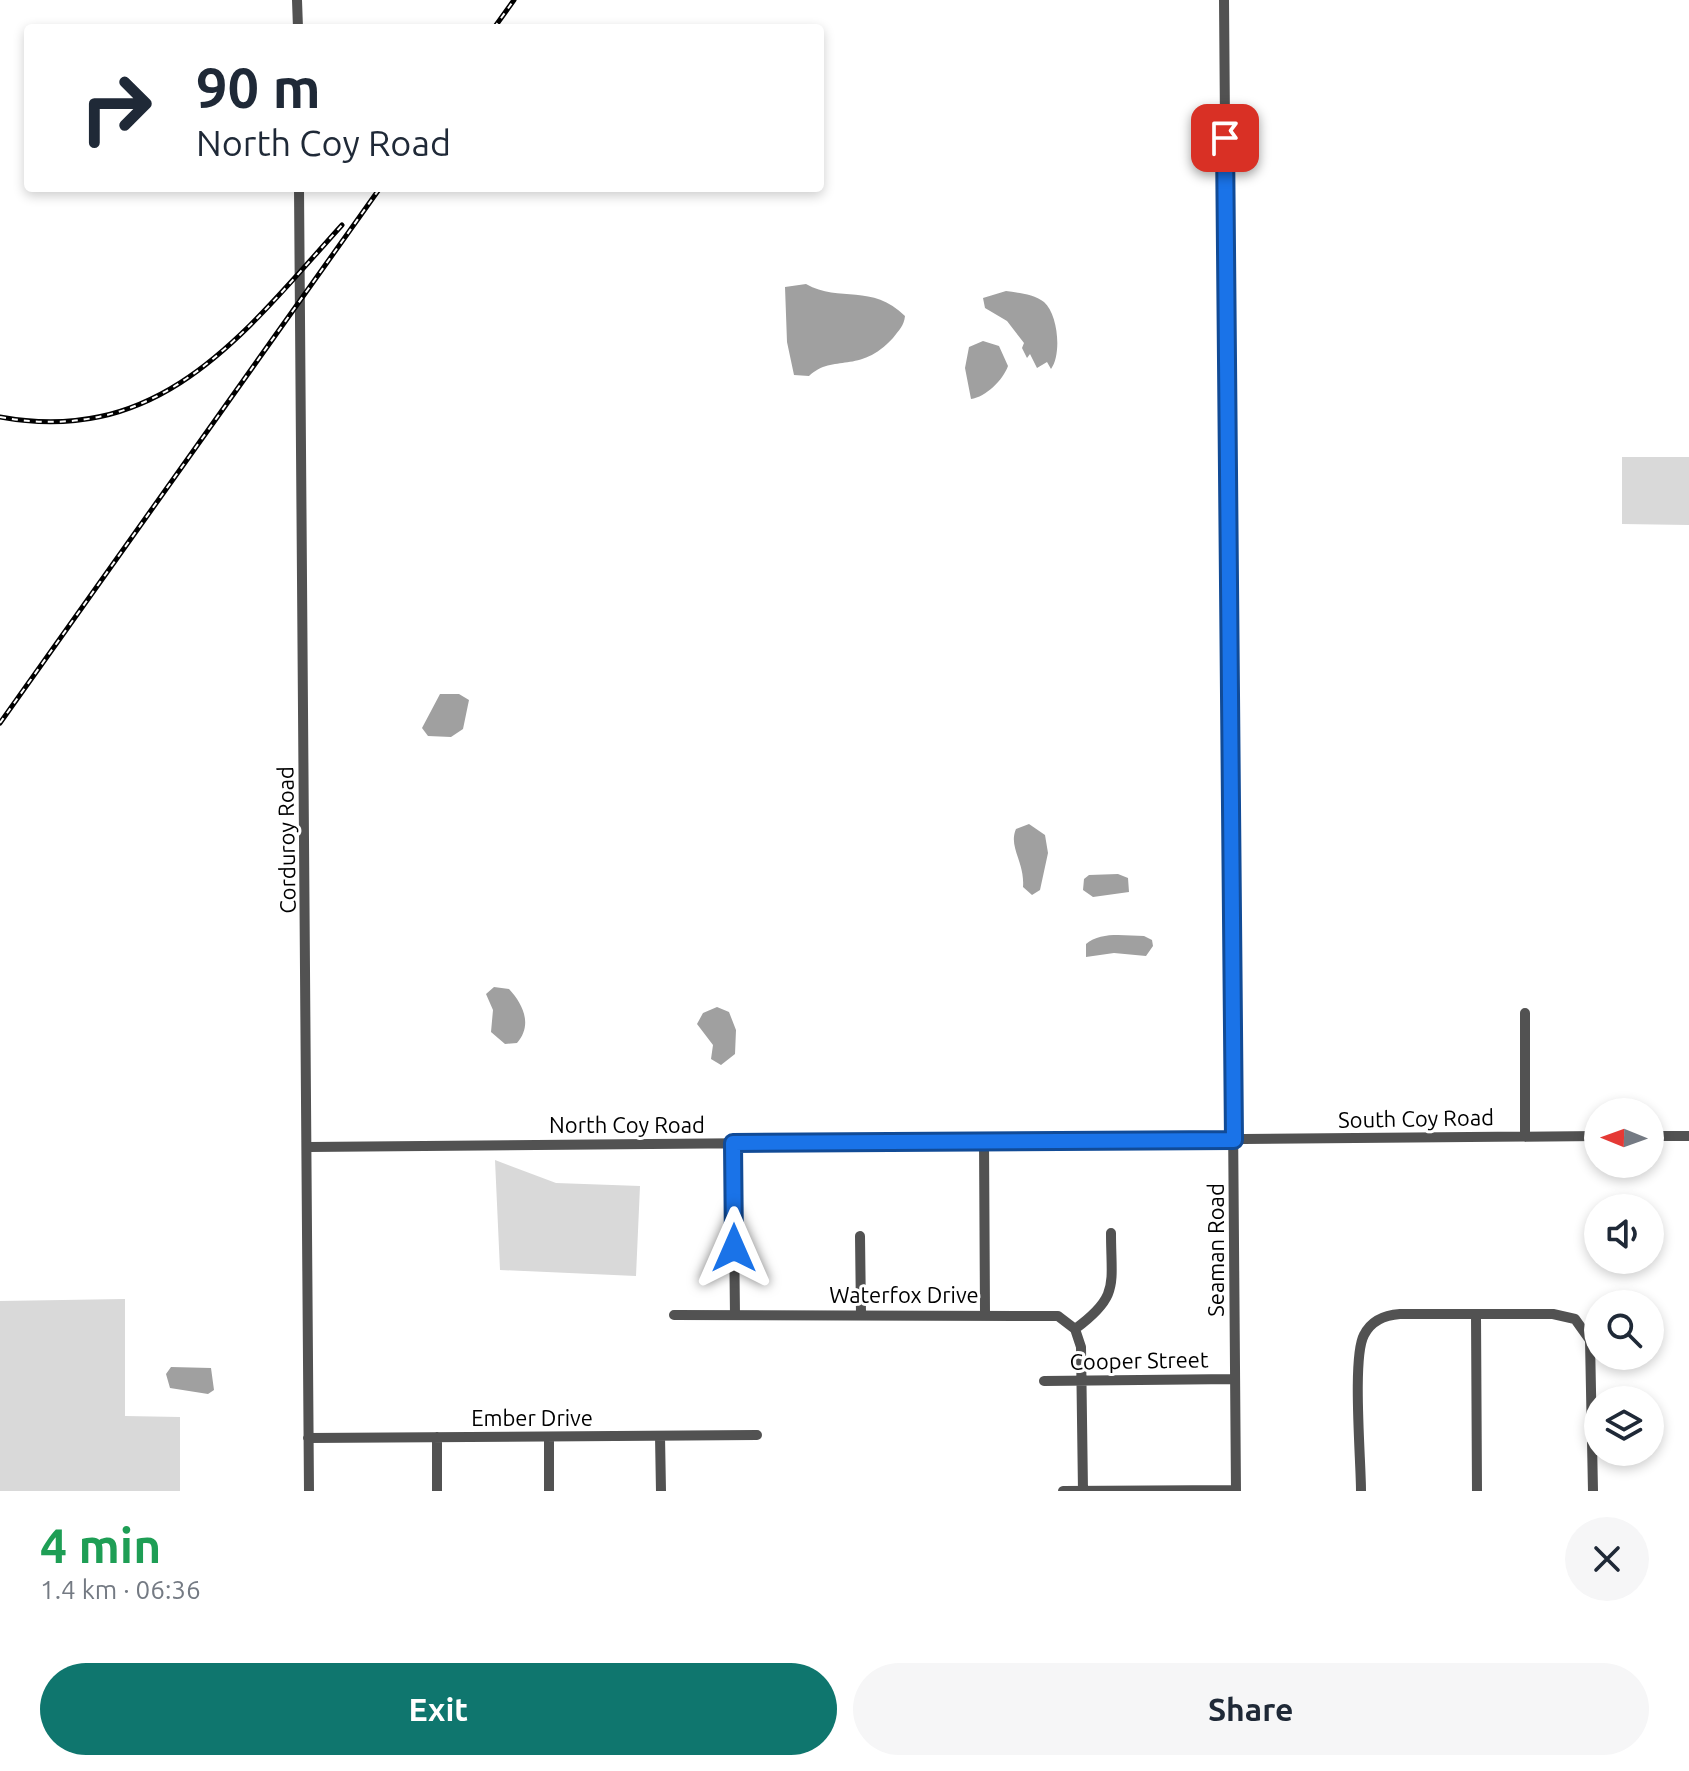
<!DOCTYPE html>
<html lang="en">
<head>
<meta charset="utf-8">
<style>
  :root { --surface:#fff; --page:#f6f6f7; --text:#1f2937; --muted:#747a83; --accent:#0f766e }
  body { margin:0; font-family:Ubuntu,sans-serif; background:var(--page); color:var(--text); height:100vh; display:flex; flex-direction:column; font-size:30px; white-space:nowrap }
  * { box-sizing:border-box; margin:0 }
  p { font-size:26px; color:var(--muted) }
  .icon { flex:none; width:44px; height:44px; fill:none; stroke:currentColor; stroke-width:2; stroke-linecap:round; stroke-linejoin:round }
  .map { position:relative; height:1491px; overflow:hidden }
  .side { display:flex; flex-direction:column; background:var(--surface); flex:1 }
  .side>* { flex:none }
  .hud { position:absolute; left:24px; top:24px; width:800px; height:168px; border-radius:8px; box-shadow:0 4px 12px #0003; background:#fff; color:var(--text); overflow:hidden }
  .needle { width:52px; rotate:271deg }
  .buttons { position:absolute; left:1584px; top:1098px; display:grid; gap:16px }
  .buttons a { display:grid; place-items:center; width:80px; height:80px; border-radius:50%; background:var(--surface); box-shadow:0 4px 12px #0003; font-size:40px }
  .pin { position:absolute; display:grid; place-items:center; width:68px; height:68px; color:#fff; margin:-34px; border-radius:16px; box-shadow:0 4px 12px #0006 }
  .me { position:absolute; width:88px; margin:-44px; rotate:0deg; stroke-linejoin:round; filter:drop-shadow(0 0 6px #0008) }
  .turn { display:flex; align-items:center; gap:28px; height:168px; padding:0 40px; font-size:36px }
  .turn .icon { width:104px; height:104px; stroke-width:2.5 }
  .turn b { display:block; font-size:56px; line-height:68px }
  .round { display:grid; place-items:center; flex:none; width:84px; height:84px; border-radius:42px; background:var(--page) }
  .head { display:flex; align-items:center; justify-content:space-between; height:136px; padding:0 40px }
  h1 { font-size:48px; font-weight:700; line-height:60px; color:#1e9e55 }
  .cta { display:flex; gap:16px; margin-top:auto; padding:16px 40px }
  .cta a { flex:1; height:92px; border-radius:48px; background:var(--accent); color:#fff; font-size:32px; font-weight:700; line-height:92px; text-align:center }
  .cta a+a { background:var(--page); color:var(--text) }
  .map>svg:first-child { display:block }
  .green { fill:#d9d9d9 }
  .water { fill:#a0a0a0 }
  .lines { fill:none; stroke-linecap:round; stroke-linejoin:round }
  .minor { stroke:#525252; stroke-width:10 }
  .rail-casing { stroke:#000; stroke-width:5 }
  .rail { stroke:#fff; stroke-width:2; stroke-dasharray:6; stroke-linecap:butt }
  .route-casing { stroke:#114b97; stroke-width:20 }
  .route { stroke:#1a73e8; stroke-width:14 }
  .labels { text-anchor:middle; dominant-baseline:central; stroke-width:6; stroke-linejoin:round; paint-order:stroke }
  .street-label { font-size:22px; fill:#000; stroke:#fff }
</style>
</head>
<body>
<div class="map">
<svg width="1689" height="1491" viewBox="0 0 1689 1491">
  <rect width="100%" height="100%" fill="#fff"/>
  <path class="green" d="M1622,457H1689V525L1622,524Z
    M495,1160L556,1183L640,1186L636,1276L500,1270Z
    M125,1299V1416L180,1417V1491H0V1301Z"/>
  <path class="water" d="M806,284C840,303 872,283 905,316C904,326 899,330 893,338C859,375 834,353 809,376L794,375L787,342L785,287Z
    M1006,291C1019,293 1034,294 1044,302C1058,314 1062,354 1051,369L1047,362L1037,368L1030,354L1027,358L1022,348L1024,343L1007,321L985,308L983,298Z
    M983,341L999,346L1008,366C1003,380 986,397 971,399L965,368L969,347Z
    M440,694H459L469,700L463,729L451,737L428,736L422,728Z
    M1029,824L1045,835L1048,853L1040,890L1032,895L1023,887C1025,862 1008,847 1016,829Z
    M1118,874L1128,878L1129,892L1093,897L1083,890L1084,879L1089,875Z
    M1144,936L1152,940L1153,946L1146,956L1114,953L1086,957V944C1101,931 1126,936 1144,936Z
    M494,987L509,989C523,1004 533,1025 517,1043L505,1044L491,1032L493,1010L486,994Z
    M717,1007L729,1012L736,1030L735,1054L721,1065L711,1059L713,1045L697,1024L703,1013Z
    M171,1367L211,1368L214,1390L208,1394L170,1388L166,1374Z"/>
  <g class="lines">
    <path class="minor" d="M297,0L298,28
      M1224,0L1236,1491
      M299,188L309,1491
      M1525,1013V1137
      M1650,1136H1689
      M984,1141L985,1313
      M733,1143L735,1315
      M309,1147L1598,1136
      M860,1236L861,1314
      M1476,1314L1477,1491
      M674,1315L1058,1316L1075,1329L1081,1347L1083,1491
      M1075,1329C1120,1296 1111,1285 1111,1233
      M1044,1381L1235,1379
      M660,1436L661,1491
      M437,1437V1491
      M549,1437V1491
      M308,1438L757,1435
      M1063,1491L1236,1490
      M1361,1491C1361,1460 1352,1357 1364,1335C1371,1321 1385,1315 1400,1314H1553L1575,1319L1590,1340L1593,1491"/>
    <g class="rail-casing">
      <path id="rail" d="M494,28L514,0
        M0,417C162,447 245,332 342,225
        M0,723L380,188"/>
    </g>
    <use href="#rail" class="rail"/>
  </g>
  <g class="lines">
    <g class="route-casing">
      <path id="route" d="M734,1248L733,1143L1234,1140L1225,138"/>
    </g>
    <use href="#route" class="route"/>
  </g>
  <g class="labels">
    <g class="street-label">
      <text transform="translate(286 840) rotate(-91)">Corduroy Road</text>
      <text transform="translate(1416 1118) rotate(-1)">South Coy Road</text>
      <text x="627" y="1124">North Coy Road</text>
      <text transform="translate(1215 1250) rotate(-90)">Seaman Road</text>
      <text x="904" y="1294">Waterfox Drive</text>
      <text transform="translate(1139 1360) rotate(-1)">Cooper Street</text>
      <text x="532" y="1417">Ember Drive</text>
    </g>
  </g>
</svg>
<div class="buttons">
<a><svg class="needle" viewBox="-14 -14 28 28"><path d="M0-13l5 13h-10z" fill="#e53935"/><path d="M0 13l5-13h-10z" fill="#747a83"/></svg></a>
<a><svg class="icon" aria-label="sound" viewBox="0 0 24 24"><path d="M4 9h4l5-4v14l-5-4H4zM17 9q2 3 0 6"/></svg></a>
<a><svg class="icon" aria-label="search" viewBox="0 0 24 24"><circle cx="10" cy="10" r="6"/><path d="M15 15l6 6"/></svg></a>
<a><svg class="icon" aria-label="layers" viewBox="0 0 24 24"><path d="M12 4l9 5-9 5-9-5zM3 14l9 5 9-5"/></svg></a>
</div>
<div class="pin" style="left:1225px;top:138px;background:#d93025"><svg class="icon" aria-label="arrive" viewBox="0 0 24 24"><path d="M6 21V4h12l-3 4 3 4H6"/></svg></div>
<svg class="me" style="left:734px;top:1248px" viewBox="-20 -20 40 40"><path d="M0-17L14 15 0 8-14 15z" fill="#1a73e8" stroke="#fff" stroke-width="4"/></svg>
<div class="hud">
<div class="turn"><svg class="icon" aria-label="right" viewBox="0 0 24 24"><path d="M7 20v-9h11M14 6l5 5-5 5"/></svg><div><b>90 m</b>North Coy Road</div></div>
</div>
</div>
<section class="side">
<div class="head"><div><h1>4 min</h1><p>1.4 km · 06:36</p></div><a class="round"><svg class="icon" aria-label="close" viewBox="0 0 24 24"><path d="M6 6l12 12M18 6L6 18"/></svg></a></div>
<div class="cta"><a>Exit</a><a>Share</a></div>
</section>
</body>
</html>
